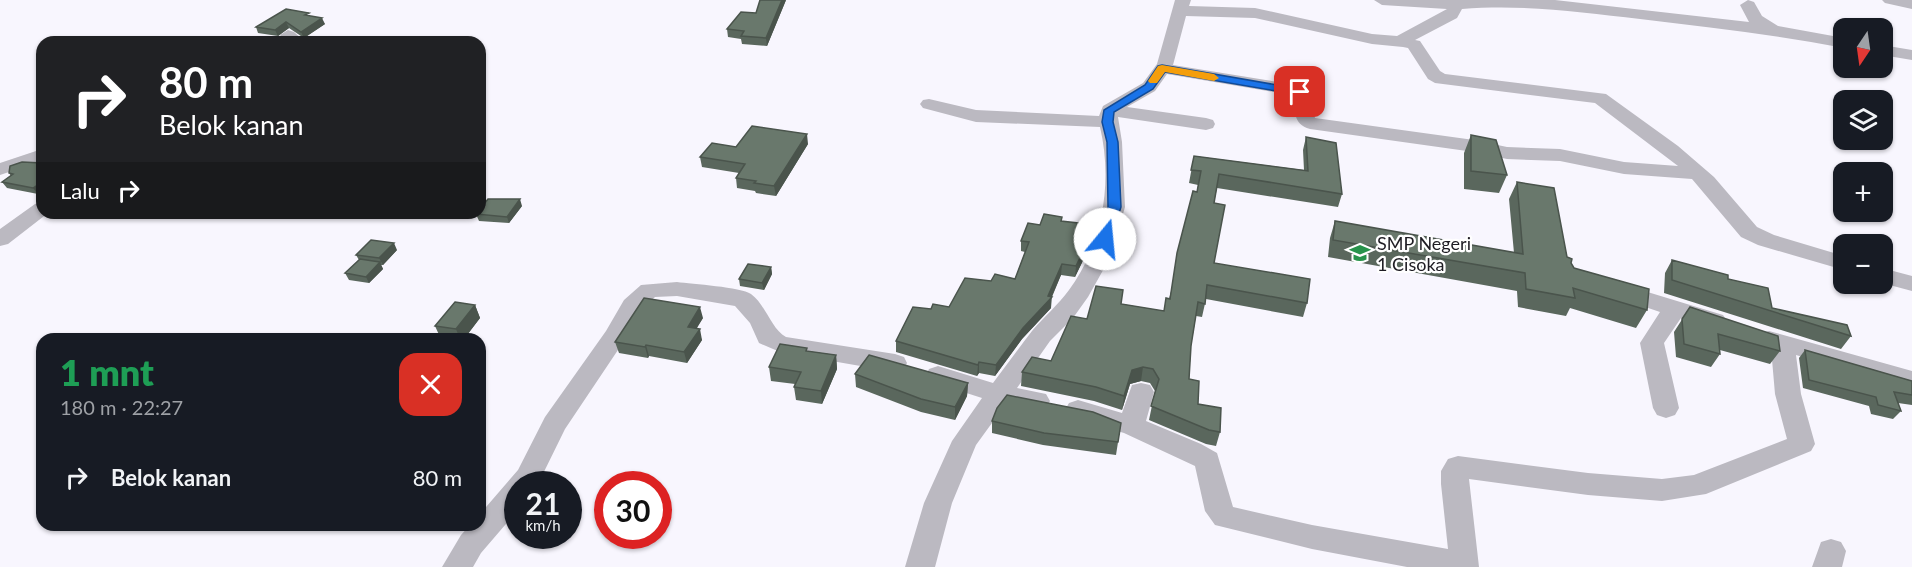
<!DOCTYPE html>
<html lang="id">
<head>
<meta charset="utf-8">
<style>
  :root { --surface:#171b24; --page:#242831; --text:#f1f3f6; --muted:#9ea1a6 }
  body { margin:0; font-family:Lato,sans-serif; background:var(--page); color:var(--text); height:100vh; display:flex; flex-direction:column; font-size:22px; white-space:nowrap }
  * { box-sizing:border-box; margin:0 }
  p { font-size:20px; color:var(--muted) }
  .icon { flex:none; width:33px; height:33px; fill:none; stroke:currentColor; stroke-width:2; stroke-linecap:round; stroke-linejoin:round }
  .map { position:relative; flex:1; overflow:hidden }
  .panel { position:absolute; left:36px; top:333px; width:450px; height:198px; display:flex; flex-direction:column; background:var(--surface); border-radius:18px; box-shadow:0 2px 4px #0004 }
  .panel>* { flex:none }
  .guide { position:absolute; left:36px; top:36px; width:450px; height:183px; border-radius:18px; box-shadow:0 2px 4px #0004; background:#202124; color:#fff; overflow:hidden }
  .needle { width:39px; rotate:193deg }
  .tools { position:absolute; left:1833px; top:18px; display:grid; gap:12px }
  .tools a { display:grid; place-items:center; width:60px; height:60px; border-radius:12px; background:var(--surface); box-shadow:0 2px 4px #0004; font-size:30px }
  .speed { position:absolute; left:504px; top:471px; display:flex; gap:12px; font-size:30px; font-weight:700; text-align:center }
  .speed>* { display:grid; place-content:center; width:78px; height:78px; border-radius:50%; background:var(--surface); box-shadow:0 2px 4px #0004; line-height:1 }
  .speed small { font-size:15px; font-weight:400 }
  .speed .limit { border:9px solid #d22; background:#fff; color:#111 }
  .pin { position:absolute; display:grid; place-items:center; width:51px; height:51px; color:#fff; margin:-26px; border-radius:12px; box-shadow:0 3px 9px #0006 }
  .me { position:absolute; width:66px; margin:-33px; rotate:17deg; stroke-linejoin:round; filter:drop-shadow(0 0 4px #0008) }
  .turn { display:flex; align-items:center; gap:21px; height:126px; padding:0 24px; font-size:27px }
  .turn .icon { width:78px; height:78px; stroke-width:2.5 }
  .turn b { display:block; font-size:42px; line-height:51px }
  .then { display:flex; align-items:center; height:57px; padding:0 24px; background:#0003; gap:12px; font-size:22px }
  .round { display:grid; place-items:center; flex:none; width:63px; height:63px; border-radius:18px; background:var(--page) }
  .headline { display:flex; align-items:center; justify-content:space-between; height:102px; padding:0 24px }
  h1 { font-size:36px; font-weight:800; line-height:45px; color:#1e9e55 }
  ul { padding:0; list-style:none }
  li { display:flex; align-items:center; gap:18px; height:84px; padding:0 24px }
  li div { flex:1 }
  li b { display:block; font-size:22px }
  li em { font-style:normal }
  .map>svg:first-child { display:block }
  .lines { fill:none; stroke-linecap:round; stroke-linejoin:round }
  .minor { fill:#bbb9c1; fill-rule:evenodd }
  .wall { fill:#5a675d }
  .shaded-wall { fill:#4a544c }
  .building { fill:#69786c; stroke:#4a544c; stroke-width:1.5 }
  .route { fill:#1a73e8; stroke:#114b97; stroke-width:1.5 }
  .slow { fill:#f59e0b }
  .labels { text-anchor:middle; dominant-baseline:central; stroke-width:4.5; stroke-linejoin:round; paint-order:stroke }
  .poi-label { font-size:18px; fill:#1e1c23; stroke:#fff; text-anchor:start }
</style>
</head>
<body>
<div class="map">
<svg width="1912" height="567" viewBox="0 0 1912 567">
  <rect width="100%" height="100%" fill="#f8f6fe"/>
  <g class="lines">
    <path class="minor" d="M1175,0H1191L1189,6L1255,8L1372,34L1397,36L1447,9L1382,5L1374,0H1555L1749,22L1740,5L1748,0L1754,2L1762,16L1778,26L1844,38V48C1776,35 1708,27 1640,19C1581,12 1522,4 1462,9L1457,18L1415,40L1420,41L1440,71L1445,74L1606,94L1678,146L1714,177L1757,227L1774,235L1844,256V270L1758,245L1741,237L1692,179L1624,174L1560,161L1507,159L1474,152L1310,129C1292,124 1296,110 1292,95L1167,74L1155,91L1127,107L1206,118L1213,120L1215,124L1213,128L1206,130L1118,117L1122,142L1125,207L1111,256L1088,297L1073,318L1050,341L1017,388L1046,394L1050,401L1046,408L1037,410L1005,405L976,445L952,503L935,567H905L924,503L952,441L982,398L929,381L926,375L929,369L938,366L993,383C1006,366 1019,348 1032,331C1044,317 1058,305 1069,290C1103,244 1113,182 1100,127L976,122L923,108L920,104L923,100L929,99L976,110L1099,116L1103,106L1143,83L1157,64ZM1186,16L1255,18L1372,44L1403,47L1408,48L1428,79L1435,83L1595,103L1678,166L1624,162L1560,149L1507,147L1474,140L1315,118L1310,93L1303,86L1173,65Z
      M1882,0H1912V9L1885,3Z
      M288,30L294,32L305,42H287L280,35Z
      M1882,45L1912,50V60L1882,55Z
      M42,149V161L0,175V163Z
      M42,202V213H48L8,244L0,246V229L35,204Z
      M1882,268L1912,276V291L1882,283Z
      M677,282C692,284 741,287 751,294C766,305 771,329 786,337L895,354L904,357L907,363L904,369L895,372L780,352L759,343L750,323L735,306L677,296L655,297L641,310L624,341L565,429L538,484H518V510L481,553L473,567H442L461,535L470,525H480V514L518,470L545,417L606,331L624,300L641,285Z
      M1618,283L1723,315L1727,321L1723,327L1715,329L1681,318L1664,343L1679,408L1675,415L1666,418L1657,415L1653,408L1640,343L1660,312L1610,295L1607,290L1610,285Z
      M1769,331L1912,371V389L1796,355L1801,394L1815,444L1811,451L1706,494L1662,501L1588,495L1469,479L1479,567H1407L1312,549L1215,525L1205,511L1195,466L1124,433L1069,417L1065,410L1069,403L1078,400L1122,413L1132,385L1141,383L1150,385L1154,392L1146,421L1201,444L1217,453L1233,507L1312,525L1448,549L1441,484V471L1448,459L1458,456L1588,473L1662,479L1694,475L1787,439L1775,394L1771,348L1761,345L1757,339L1761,333Z
      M1831,539L1841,542L1846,551L1842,567H1812L1821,542Z"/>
  </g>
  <path class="wall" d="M786,0L767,46L742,44L741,39L728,37L727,29L756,13Z
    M311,16L325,24L304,38L289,28L278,36L258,33L256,27Z
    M1471,135L1507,175L1499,193L1464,189V153Z
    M1306,137L1342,194L1338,207L1217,188L1214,203V263L1307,303L1303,317L1206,299L1202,317L1196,316L1191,346L1189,379L1198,404L1220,432L1216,446L1206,444L1149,420L1155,391L1150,383L1141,381L1130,384L1122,410L1094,401L1021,386L1022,372L1051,361L1087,319L1122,304L1164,311L1169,299L1197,192L1198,185L1189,183L1194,156L1304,170L1303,150Z
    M808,144L776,196L756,193L755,191L737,188L736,178L739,173L702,167L700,157Z
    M22,162L38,194L7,188L2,182L11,176L9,173Z
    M1517,182L1574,268L1647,310L1636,328L1570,308L1566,316L1518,307L1517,291L1328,257L1330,238L1335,221L1514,253L1509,199Z
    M522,206L509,223L479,221L476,214Z
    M1062,221L1077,231L1091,244L1075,277L1061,275L1052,297L1051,308L1022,339L995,376L979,373L977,376L896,352V341L931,309L949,307L991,281L1015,279L1025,252L1021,251V241L1040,225Z
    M397,250L383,265H381L383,269L369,283L349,280L345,273L359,260L356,255Z
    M1672,260L1728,279L1772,308L1851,336L1841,349L1664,293L1665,273Z
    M771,267L772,274L764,290L740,286L739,279Z
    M475,305L480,318L464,339H441L435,326Z
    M1690,307L1780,351L1770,364L1720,350V354L1711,367L1676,357L1674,332Z
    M703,318L696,328L702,340L687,363L649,356L648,358L619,353L615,342Z
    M807,348V351L836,355L837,369L822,404L796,400L794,387L795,384L771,381L769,367Z
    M1805,350L1912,381V405L1898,403L1901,411L1893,419L1871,414L1869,406L1803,388L1799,358Z
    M855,374L968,383L967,396L955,420L921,412L856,387Z
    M992,421L1121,423L1116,455L1043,445L992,433Z"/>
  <path class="shaded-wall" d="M782,0H786L767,46L766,38Z
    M322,18L325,24L304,38L301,32Z
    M286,22L289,28L278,36L275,30Z
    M807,134L808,144L776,196L774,186Z
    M42,182V192L38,194L33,188Z
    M520,199L522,206L509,223L507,217Z
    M1092,233L1091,244L1075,277L1076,266Z
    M394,243L397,250L383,265L379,258Z
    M380,262L383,269L369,283L366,277Z
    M1062,264L1061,275L1051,298V308L1022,339L995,376L996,365L1023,328Z
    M771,267L772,274L764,290L762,283Z
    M475,305L480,318L464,339H460L456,329Z
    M700,307L703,318L691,338L688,327Z
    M700,329L702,340L687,363L684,352Z
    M646,345L649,356L648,358L645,347Z
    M836,355L837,369L822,404L821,391Z
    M979,362V373L977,376L978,365Z
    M1143,367L1141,381L1130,384L1122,410L1124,396L1132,370Z
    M968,383L967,396L955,420V407Z"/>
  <path class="building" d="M760,0H782L766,38L741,36L744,31L727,29L741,12L756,13Z
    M286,9L309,13L305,15L322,18L301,32L286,22L275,30L256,27Z
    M752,126L807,134L774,186L754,183L756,181L736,178L745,164L700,157L712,143L736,147Z
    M1471,135L1496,140L1507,175L1471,171Z
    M1306,137L1336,143L1342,194L1219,174L1214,203L1225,205L1214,263L1310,279L1307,303L1207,285L1205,304L1198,302L1191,346L1189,379L1199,381L1198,404L1221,408L1220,432L1209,430L1151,406L1159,379L1153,369L1143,367L1132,370L1124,396L1096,387L1022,372L1032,357L1051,361L1071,316L1087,319L1096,286L1123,290L1121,304L1164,311L1166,298L1170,299L1177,253L1193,191L1197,192L1201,171L1191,170L1194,156L1308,171Z
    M22,162L42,163V182L33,188L2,182L13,174L9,173L10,166Z
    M1517,182L1554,188L1567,257L1572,259L1571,263L1574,268L1649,289L1647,310L1573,288L1575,298L1526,289L1525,273L1333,240L1335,221L1523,254Z
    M488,199H520L507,217L476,214L477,213H480V209Z
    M1044,214L1062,217L1061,221L1078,223L1076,231L1092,233L1076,266L1062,264L1048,296L1052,297L1023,328L996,365L979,362L978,365L896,341L913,307L931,309L933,304L949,307L965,278L991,281L995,274L1015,279L1029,242L1021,241L1028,223L1040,225Z
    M371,240L394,243L379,258L356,255Z
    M360,259L380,262L366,277L345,273Z
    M1672,260L1728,275V279L1768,288L1772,308L1847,325L1851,336L1672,280Z
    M748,264L771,267L762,283L739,279Z
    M644,298L700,307L688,327L700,329L684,352L646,345L645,347L615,342Z
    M455,302L475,305L456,329L435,326Z
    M1690,307L1778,336L1780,351L1718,334L1720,354L1684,344L1682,319Z
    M780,344L807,348L806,351L836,355L821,391L794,387L801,372L769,367Z
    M1805,350L1912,381V395L1894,392L1901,411L1878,405L1876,397L1809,380Z
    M869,355L968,383L955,407L921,399L855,374Z
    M1007,395L1093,412L1121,423L1118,442L1044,433L992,421L997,408Z"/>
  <path class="route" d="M1162,65L1300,89L1305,92L1300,95L1165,72L1153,89L1114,112L1113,122L1118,142L1121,207L1111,239L1105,243L1100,242L1098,239L1108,207L1107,142L1102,122L1104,110L1145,85L1158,66Z"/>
  <path class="slow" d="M1162,65L1214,74L1219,78L1214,81L1165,72L1157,83H1150L1148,81L1158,66Z"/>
  <defs>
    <g id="school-bare" transform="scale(1.62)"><path d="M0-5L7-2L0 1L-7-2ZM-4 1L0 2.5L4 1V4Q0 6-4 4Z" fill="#27934b" stroke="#fff" stroke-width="2.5" paint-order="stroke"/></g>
  </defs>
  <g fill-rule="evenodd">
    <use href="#school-bare" x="1360" y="253"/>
  </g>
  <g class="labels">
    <g class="poi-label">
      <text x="1377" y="243">SMP Negeri<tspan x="1377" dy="21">1 Cisoka</tspan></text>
    </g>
  </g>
</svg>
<div class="tools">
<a><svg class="needle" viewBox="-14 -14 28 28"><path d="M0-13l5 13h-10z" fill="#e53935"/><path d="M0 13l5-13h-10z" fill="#9ea1a6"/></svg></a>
<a><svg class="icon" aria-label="layers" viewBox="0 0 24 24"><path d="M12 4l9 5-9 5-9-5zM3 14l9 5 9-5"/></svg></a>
<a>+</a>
<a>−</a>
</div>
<div class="speed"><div>21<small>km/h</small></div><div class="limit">30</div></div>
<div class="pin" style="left:1300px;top:92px;background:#d93025"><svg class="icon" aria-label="arrive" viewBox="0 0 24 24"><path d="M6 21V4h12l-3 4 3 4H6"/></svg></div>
<svg class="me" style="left:1105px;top:239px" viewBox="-20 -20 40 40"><circle r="19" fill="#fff"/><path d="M0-13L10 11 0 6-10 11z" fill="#1a73e8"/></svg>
<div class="guide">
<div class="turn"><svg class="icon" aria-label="right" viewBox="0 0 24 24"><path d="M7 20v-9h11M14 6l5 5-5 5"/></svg><div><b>80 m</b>Belok kanan</div></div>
<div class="then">Lalu<svg class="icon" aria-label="right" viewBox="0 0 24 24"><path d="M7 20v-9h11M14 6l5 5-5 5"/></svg></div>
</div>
<section class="panel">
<div class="headline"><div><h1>1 mnt</h1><p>180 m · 22:27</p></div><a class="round" style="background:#d93025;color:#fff"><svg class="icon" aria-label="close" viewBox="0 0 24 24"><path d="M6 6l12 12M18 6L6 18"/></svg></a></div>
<ul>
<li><svg class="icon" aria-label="right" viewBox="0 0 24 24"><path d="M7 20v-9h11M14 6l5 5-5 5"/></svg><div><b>Belok kanan</b></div><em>80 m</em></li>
</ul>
</section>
</div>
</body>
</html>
